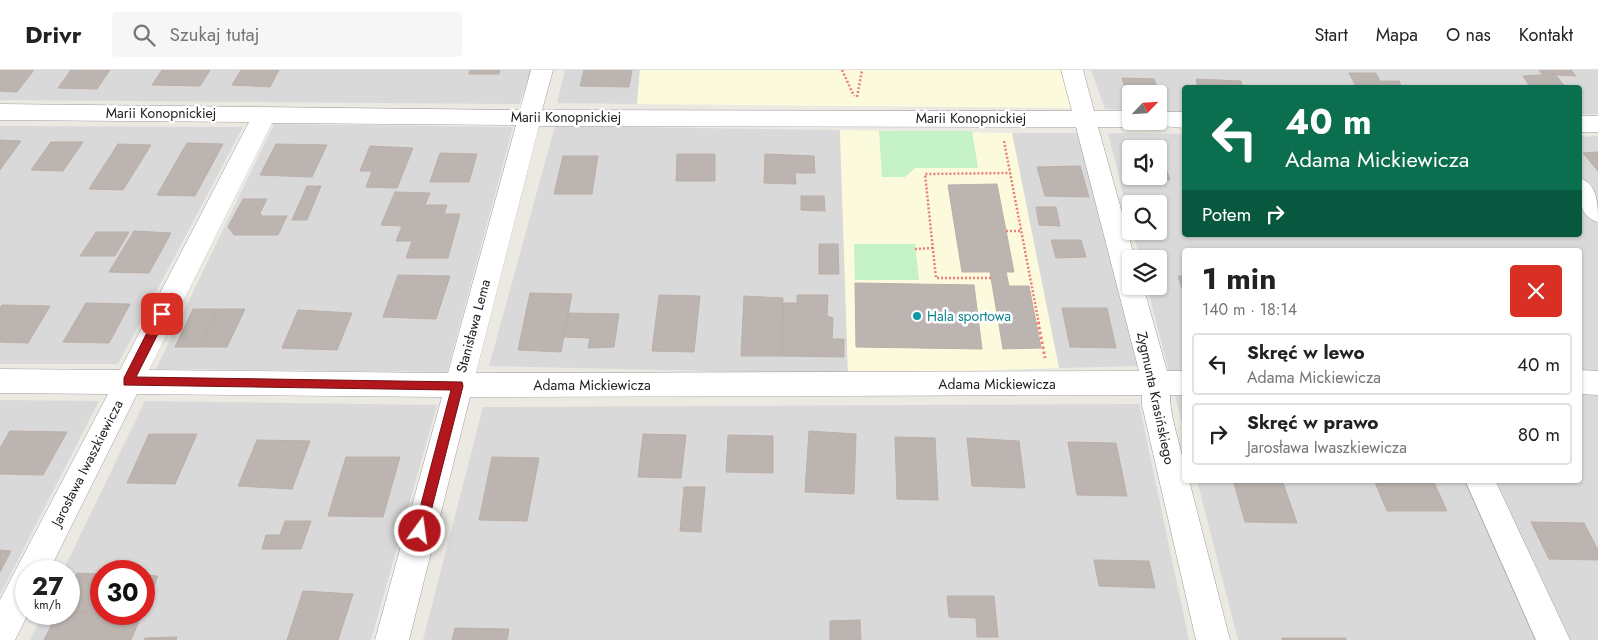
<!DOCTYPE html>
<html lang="pl">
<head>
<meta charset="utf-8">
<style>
  :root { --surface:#fff; --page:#f6f6f6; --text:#222; --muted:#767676; --line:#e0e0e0 }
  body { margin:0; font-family:Jost,sans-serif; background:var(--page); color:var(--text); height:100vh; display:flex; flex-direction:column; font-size:19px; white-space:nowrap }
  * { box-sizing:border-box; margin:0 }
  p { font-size:16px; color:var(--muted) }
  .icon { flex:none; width:28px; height:28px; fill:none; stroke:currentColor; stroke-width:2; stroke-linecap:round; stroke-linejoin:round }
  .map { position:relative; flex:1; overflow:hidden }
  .details { position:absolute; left:1182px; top:178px; width:400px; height:235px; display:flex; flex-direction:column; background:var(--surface); border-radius:5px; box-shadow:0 1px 4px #0004 }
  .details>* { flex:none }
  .guide { position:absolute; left:1182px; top:15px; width:400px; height:152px; border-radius:5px; box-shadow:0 1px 4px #0004; background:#0b6e4f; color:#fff; overflow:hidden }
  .needle { width:32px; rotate:65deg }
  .tools { position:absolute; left:1122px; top:15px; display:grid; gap:10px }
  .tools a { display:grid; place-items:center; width:45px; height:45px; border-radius:5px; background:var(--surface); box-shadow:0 1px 4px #0004; font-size:25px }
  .speed { position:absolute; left:15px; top:490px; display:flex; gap:10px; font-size:25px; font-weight:700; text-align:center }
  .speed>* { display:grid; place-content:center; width:65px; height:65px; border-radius:50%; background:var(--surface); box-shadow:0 1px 4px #0004; line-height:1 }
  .speed small { font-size:12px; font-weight:400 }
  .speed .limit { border:8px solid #d22; background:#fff; color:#111 }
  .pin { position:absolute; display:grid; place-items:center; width:42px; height:42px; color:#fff; margin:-21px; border-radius:10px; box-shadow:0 2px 8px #0006 }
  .me { position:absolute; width:55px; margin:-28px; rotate:14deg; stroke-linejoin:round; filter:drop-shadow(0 0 4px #0008) }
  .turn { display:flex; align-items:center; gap:18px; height:105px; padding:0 20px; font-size:22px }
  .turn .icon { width:65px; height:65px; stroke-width:2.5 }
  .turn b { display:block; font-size:35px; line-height:42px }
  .then { display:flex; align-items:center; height:48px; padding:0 20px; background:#0003; gap:10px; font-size:19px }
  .round { display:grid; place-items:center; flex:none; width:52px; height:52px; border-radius:5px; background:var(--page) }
  .summary { display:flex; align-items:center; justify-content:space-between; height:85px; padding:0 20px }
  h1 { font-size:30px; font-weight:700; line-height:38px }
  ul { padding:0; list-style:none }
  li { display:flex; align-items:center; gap:15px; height:62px; margin:0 10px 8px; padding:0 10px; border:2px solid var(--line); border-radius:5px }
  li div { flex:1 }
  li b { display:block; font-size:19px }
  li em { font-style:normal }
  header { display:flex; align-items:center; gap:30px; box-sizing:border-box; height:70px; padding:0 25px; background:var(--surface); border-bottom:1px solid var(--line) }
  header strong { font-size:24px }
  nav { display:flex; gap:28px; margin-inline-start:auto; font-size:18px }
  .search { width:350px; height:45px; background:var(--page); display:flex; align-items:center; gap:12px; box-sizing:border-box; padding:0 18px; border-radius:5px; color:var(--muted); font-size:19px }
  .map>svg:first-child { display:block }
  .residential { fill:#dad9d9; fill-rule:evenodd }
  .education { fill:#fbfadd }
  .park { fill:#c4f2c6 }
  .building { fill:#bcb4b0; stroke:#bcafa7 }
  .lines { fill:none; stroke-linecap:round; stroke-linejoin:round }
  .minor-casing { stroke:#9d9d9d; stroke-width:1 }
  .path-far1 { stroke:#e97e77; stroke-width:2.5; stroke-dasharray:2 2; stroke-linecap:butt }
  .path { stroke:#e97e77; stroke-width:3; stroke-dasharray:2.5 2.5; stroke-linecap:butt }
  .minor { fill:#fff; fill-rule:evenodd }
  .route { fill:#b1171c; stroke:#730f12 }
  .culture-dot { fill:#0f9aa8; stroke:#fff; stroke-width:2 }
  .labels { text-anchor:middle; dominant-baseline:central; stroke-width:5; stroke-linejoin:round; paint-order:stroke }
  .street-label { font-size:14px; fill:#1c1c1c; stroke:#fff }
  .culture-label { font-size:14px; fill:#0d838f; stroke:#fff; text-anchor:start }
</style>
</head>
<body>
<header>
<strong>Drivr</strong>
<div class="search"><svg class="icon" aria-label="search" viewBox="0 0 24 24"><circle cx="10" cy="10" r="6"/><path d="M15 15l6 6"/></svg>Szukaj tutaj</div>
<nav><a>Start</a><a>Mapa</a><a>O nas</a><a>Kontakt</a></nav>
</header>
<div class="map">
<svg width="1598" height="570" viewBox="0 0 1598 570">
  <rect width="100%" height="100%" fill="#ece9e3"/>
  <path class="residential" d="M0,0H530L520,34L0,30Z
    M565,0H640L637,34L557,33Z
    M1091,0H1598V44H1580V18H1185V42H1159V24H1131V40L1105,39Z
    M274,54L513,57L447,302L156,299Z
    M0,56L243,57L118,294H0Z
    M555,56L840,60L848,304L489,296Z
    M1012,63H1086L1142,296L1059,298Z
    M1108,63L1185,64V165H1580V67L1598,66V570H1238L1197,410H1580V180H1185V365L1147,216H1159V189H1140L1133,161H1159V134H1131V155ZM1131,79H1159V106H1131Z
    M0,330L99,331L0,525Z
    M145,331L437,335L371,570H30L43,544H69V501H63ZM101,501H144V544H101Z
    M1139,334L1189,570H423L483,337Z"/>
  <path class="education" d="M640,0H1060L1073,38L637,34Z
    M840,60L1012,63L1059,298L848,304Z"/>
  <path class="park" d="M879,61H972L978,98H915L905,107H882Z
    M854,174H915L919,210H855Z"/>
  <path class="building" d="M0,0H34L17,22L0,21Z
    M71,0H110L97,19L58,18Z
    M162,0H210L200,16L152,15Z
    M241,0H279L270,17L232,15Z
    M470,0H500L499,4H469Z
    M584,0H632L629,17L580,16Z
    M1539,0H1571L1576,6L1542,4Z
    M1349,3H1376L1380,11H1399L1402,18H1357Z
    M1555,4L1566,18H1531L1523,6Z
    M1122,8L1154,9L1163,34H1159V24H1131L1130,34Z
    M1196,9L1241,11L1243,18H1198Z
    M0,70L21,71L0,100Z
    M51,72H83L63,101L31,100Z
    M187,73L223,74L195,126L157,125Z
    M118,74L151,75L123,120L89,119Z
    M276,74L327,75L312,107L260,105Z
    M370,76L413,78L397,118L366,117L372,101H360Z
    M1124,81H1131V106H1159L1160,81L1170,110H1132Z
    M1598,82V101L1583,83Z
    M440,83L477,84L469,112H430Z
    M677,84H715V111H676Z
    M765,84L814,86L815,103H795L796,114L764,113Z
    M563,86H598L592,124H554Z
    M1080,96L1089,127L1045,126L1037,97Z
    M997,114L1014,202H962L948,115Z
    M307,116H321L307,150H292Z
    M395,122L430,123L425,135H447L444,144H460L448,188H406L412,171H396L402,156L381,155Z
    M801,126H824L825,141L801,140Z
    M243,129H267L260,143L262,146H287L278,165H234L228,157Z
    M1036,137H1056L1060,156L1039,155Z
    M134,161L171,163L149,203L109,202Z
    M96,162H129L115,186H80Z
    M1051,170H1081L1086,187L1056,188Z
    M819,174H838L839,204H819Z
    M990,202H1006L1009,216H1029L1041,278L1003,279Z
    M398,205L450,206L436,249L383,247Z
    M1178,206H1185V228Z
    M855,213L974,215L982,279L856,277Z
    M530,223L572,224L561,282L518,280Z
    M659,225L700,226L694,282L652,281Z
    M797,225H828L827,246L833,248L832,269H844V287L782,286L783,233H797Z
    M744,226L783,228L782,286H741Z
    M86,233L130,234L109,273L63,272Z
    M2,235L50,236L28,273L0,272V238Z
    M1062,238H1107L1116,278L1070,277Z
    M193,239H217L200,277H175Z
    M217,239H245L227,277H200Z
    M298,240L352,243L337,280L282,278Z
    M568,243L619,244L614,277L588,278L590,268L564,267Z
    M10,361L67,362L43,405L0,404V378Z
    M809,361L856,364L854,424L805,422Z
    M149,364H197L175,414L127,413Z
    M643,364L686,365L681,408L638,407Z
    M728,365L773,366V403L726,402Z
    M895,367L935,368L938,430L897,429Z
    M967,368L1019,371L1025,418L972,416Z
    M257,370L310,371L292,419L238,416Z
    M1068,372L1116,373L1127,426L1077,425Z
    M346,387H400L383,447L328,446Z
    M492,387L539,388L527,451L479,450Z
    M1233,410H1282L1297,453L1245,452Z
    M1374,410H1433L1447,441H1387Z
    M684,417H705L701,462L680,461Z
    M285,451H311L301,479H262L266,465H280Z
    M1531,452L1584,453L1598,480V490L1549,489Z
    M0,480L11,481L0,502Z
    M1094,490L1149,491L1155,518L1099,516Z
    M77,503L101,504V543L69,542V519Z
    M144,505L158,506L144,540Z
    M303,521L353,524L338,570H287Z
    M947,526H994L998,567H977L976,548L949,547Z
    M69,542L101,544H142L131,570H44L57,544Z
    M860,550L861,570H830V551Z
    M455,558L509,559L507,570H452Z
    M177,567L176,570H144L145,568Z
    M1282,568H1346V570H1282Z"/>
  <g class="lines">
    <g class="minor-casing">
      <path id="minor" d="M531,0H553L542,40L1072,41L1061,0H1083L1094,41H1131V51H1141L1139,54L1131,57H1098L1135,189H1131V216H1143L1167,301H1185V325H1170C1170,354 1185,381 1185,410H1189L1230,570H1196L1142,335V325L470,327L409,570H375L442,327L137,324L49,501H26L28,544L15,570H0V530L108,324L0,323V299L120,300L249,52L0,50V34L520,40ZM272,53L516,55L448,303L149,300ZM539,56L1076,57L1139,301L476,303Z
        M1159,42H1185V58L1151,55L1149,51H1159Z
        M1580,46H1598V62H1580Z
        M1580,108C1598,115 1598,134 1598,152C1577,146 1580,126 1580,108Z
        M1580,300L1598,301V325L1580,324Z
        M1465,410H1495L1570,570H1536Z"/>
    </g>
    <path class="path-far1" d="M842,0L854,26
      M857,27L862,0
      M1004,71L1039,254
      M1006,161H1021
      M915,179L933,178
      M991,208H936L925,104L1010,103"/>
    <path class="path" d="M1038,252L1045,288"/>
    <use href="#minor" class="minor"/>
  </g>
  <path class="route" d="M162,240L168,244L136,307L462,312L463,316L425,465L420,467L415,465L414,461L451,320L124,315V308L158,241Z"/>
  <circle class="culture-dot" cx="917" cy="246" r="5"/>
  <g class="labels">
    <g class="street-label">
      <text x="161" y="43">Marii Konopnickiej</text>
      <text x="566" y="47">Marii Konopnickiej</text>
      <text x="971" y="48">Marii Konopnickiej</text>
      <text transform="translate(473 256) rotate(-75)">Stanisława Lema</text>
      <text x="997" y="314">Adama Mickiewicza</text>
      <text x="592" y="315">Adama Mickiewicza</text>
      <text transform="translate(1156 328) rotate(78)">Zygmunta Krasińskiego</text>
      <text transform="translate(87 393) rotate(-63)">Jarosława Iwaszkiewicza</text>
    </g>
    <g class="culture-label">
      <text x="927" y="246">Hala sportowa</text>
    </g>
  </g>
</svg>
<div class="tools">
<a><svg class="needle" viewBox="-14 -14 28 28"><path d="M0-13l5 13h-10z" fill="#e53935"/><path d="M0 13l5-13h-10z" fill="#767676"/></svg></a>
<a><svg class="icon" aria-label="sound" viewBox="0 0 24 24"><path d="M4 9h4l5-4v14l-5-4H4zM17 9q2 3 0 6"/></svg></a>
<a><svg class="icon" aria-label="search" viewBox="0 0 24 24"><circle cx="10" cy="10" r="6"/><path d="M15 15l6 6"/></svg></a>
<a><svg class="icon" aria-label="layers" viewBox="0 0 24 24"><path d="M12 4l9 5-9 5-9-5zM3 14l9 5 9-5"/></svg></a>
</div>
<div class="speed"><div>27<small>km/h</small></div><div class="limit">30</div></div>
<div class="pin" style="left:162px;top:244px;background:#d93025"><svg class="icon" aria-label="arrive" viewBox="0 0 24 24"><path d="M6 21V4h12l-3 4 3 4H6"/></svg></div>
<svg class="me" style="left:420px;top:461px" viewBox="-20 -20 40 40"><circle r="17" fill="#b1171c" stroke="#fff" stroke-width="3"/><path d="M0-11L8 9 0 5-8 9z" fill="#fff"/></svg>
<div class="guide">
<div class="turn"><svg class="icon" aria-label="left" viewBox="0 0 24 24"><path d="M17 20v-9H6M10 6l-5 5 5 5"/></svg><div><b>40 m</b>Adama Mickiewicza</div></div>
<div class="then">Potem<svg class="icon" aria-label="right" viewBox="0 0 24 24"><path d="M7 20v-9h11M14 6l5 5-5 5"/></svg></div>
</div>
<section class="details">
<div class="summary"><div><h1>1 min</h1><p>140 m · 18:14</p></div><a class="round" style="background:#d93025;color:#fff"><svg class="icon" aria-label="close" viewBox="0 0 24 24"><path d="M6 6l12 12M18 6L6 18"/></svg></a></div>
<ul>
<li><svg class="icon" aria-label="left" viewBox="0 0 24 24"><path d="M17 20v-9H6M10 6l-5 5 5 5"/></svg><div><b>Skręć w lewo</b><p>Adama Mickiewicza</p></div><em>40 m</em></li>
<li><svg class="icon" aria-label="right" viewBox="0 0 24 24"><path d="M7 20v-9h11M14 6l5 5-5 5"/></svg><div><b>Skręć w prawo</b><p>Jarosława Iwaszkiewicza</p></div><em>80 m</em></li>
</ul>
</section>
</div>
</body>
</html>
